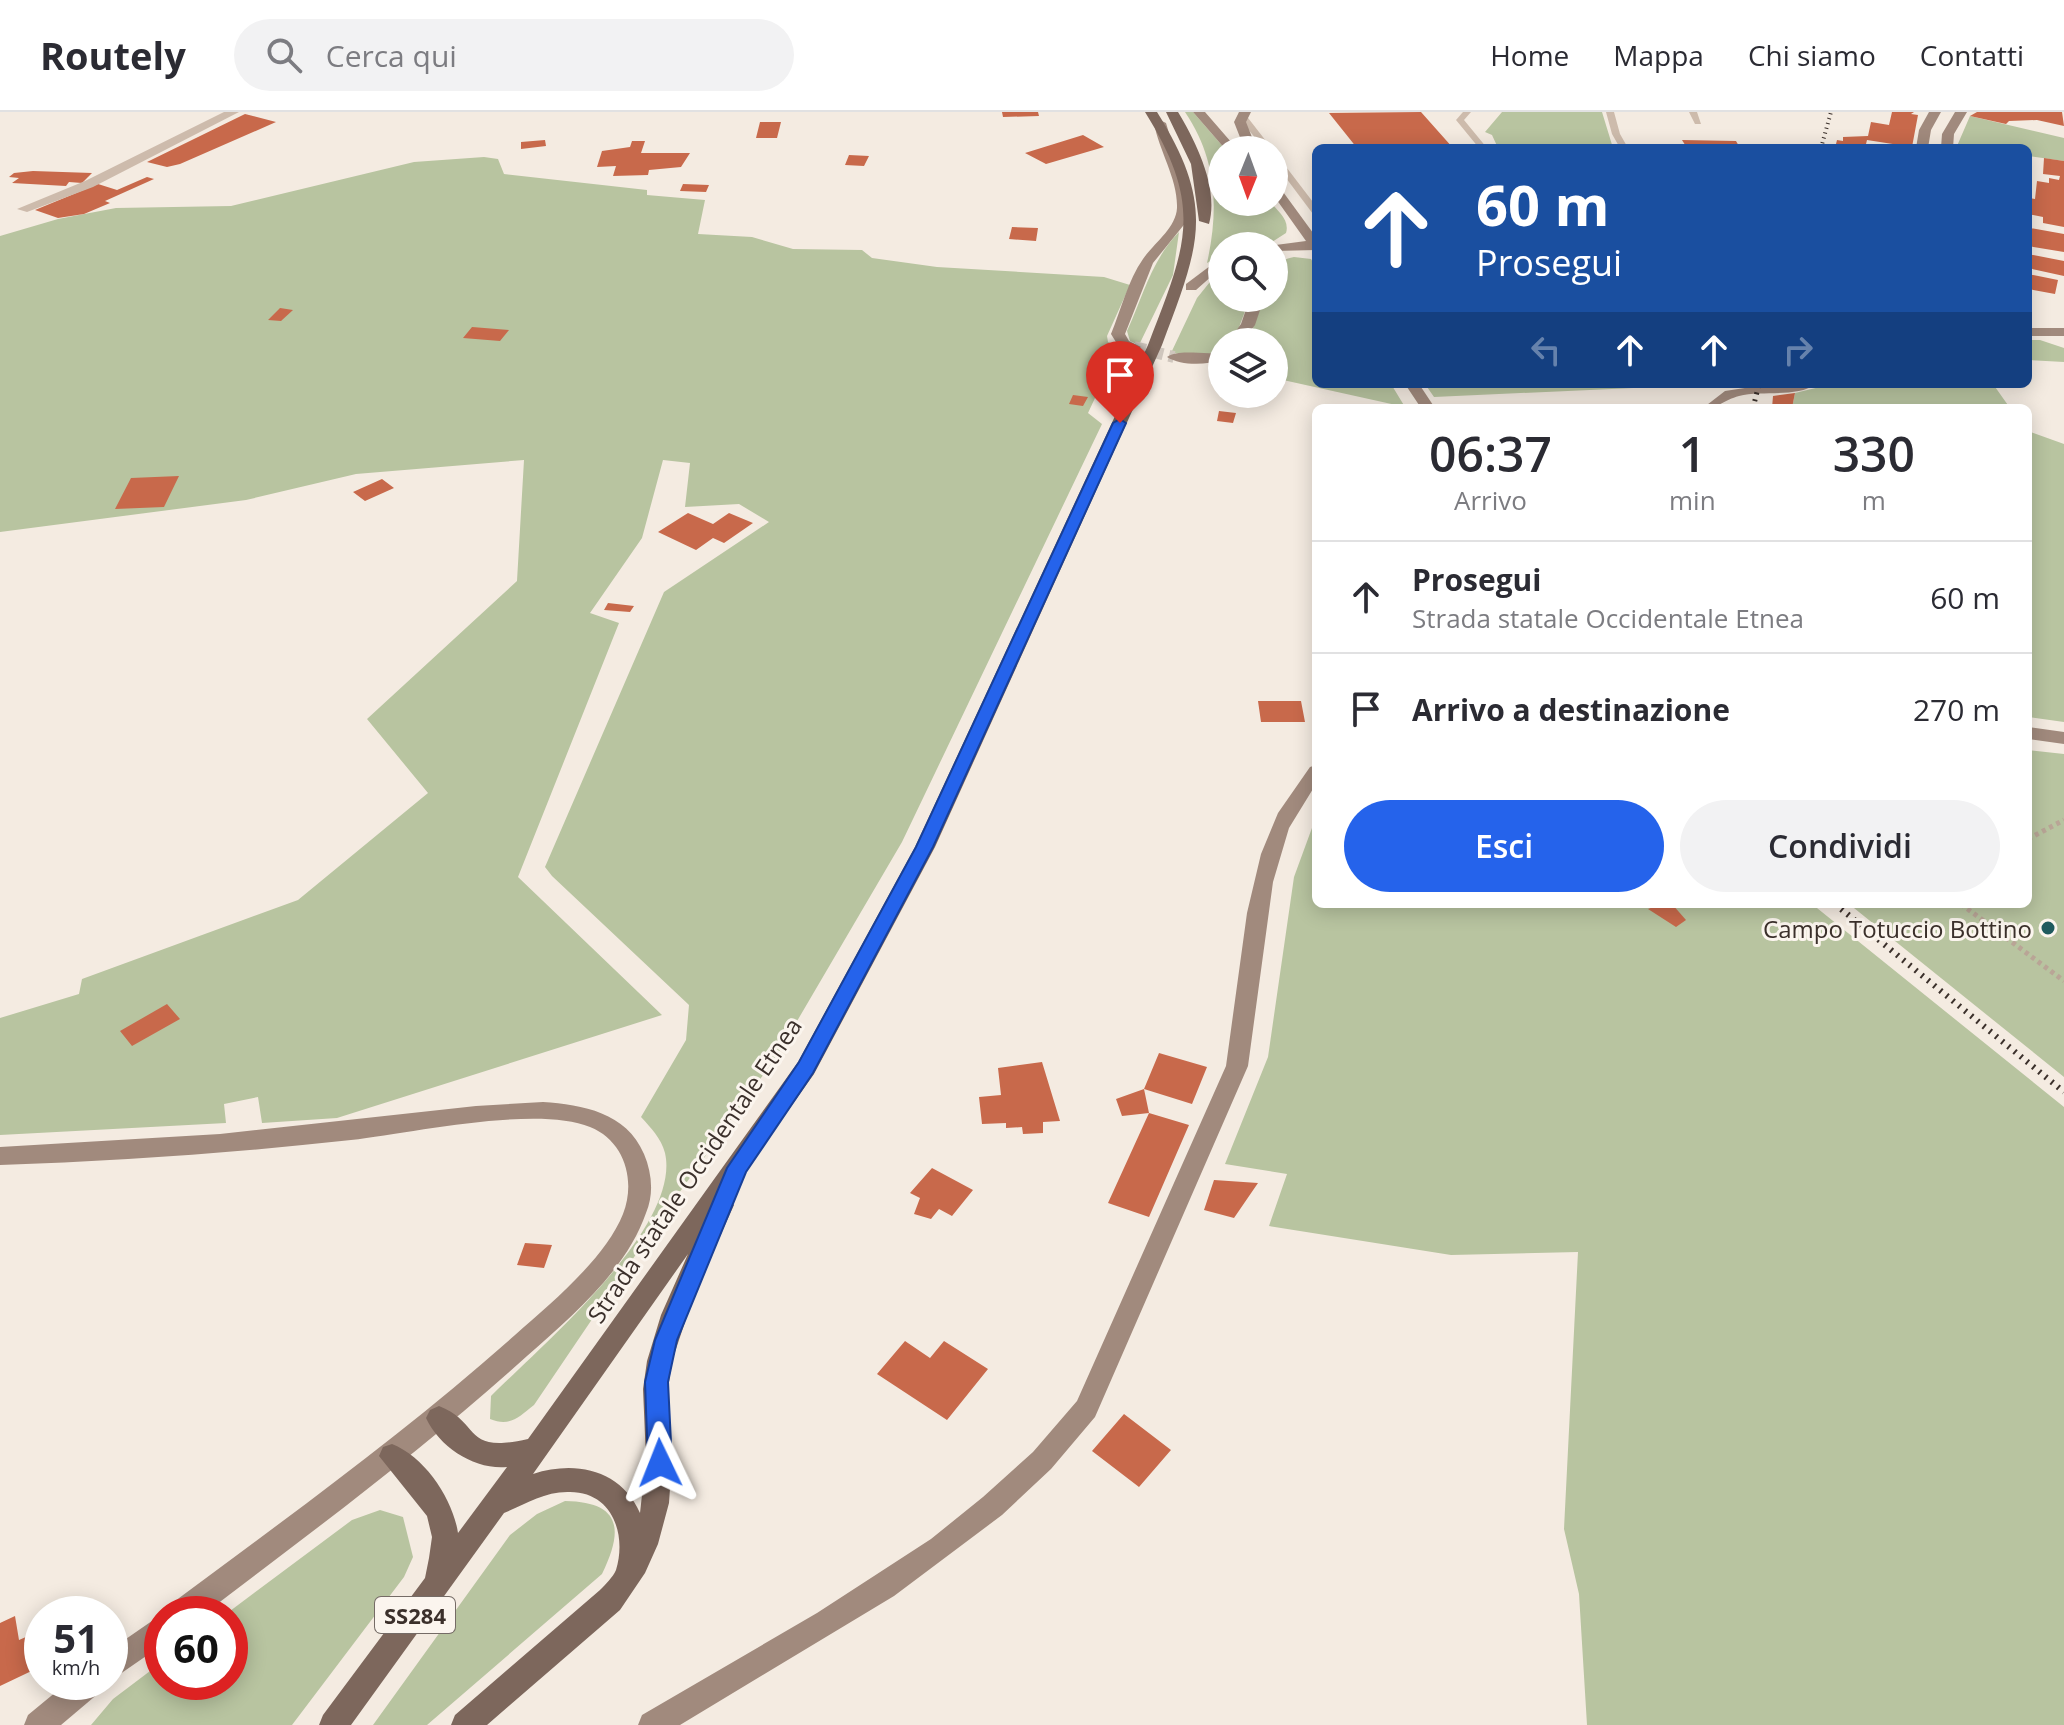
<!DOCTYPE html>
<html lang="it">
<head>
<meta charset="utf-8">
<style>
  :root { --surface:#fff; --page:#f2f2f3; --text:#2b2b33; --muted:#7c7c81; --line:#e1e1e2; --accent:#2563eb }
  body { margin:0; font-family:"Open Sans",sans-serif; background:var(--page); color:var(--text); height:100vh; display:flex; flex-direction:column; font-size:30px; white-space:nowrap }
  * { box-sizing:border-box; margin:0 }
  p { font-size:26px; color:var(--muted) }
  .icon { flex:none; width:44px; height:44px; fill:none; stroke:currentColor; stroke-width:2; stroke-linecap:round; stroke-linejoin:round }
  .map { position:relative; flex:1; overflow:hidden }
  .details { position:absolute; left:1312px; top:292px; width:720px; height:504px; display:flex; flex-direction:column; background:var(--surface); border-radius:12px; box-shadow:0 4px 20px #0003 }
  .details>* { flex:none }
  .banner { position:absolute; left:1312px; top:32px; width:720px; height:244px; border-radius:12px; box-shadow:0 4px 20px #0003; background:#1a4fa0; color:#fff; overflow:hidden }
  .needle { width:52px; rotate:181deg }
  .tools { position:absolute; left:1208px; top:24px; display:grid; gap:16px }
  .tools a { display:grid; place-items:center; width:80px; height:80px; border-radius:50%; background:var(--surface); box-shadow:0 4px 20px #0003; font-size:40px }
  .speed { position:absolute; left:24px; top:1484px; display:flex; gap:16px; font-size:40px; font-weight:700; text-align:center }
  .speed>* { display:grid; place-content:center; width:104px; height:104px; border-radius:50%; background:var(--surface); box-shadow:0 4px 20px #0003; line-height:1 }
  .speed small { font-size:20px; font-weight:400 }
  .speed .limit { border:12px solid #d22; background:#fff; color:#111 }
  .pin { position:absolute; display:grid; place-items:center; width:68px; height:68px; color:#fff; margin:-82px -34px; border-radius:50% 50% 50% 0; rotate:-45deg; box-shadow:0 0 8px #0007 }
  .pin .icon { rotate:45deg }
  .me { position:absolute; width:88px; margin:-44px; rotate:358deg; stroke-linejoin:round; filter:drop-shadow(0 0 6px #0008) }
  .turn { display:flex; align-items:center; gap:28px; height:168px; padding:0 32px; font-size:36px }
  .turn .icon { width:104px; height:104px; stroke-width:2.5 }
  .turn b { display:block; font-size:56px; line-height:68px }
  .lanes { display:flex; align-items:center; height:76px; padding:0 32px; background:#0003; justify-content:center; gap:40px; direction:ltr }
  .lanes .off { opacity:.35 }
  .eta { display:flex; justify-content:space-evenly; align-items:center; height:136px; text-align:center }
  .eta b { font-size:48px; font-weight:600; line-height:56px }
  .button { display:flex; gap:16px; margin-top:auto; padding:16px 32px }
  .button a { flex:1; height:92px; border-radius:48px; background:var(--accent); color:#fff; font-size:32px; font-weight:600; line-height:92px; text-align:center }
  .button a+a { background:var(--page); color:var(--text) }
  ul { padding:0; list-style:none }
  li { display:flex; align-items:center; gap:24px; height:112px; padding:0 32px; border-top:2px solid var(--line) }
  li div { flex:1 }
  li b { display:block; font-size:30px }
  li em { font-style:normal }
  header { display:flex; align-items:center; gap:48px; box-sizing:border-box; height:112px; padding:0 40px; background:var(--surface); border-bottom:2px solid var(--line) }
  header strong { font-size:38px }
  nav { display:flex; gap:44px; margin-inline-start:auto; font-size:28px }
  .search { width:560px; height:72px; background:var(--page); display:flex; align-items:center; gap:20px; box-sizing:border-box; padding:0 28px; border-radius:44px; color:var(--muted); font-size:30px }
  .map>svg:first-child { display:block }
  .green { fill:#b8c4a0 }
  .building { fill:#c8694b }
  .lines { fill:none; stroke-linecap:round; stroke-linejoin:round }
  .secondary-tunnel { stroke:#cfc6bd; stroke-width:12; stroke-dasharray:12 6; stroke-linecap:butt }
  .path { stroke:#b9a596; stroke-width:5; stroke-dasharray:4 4; stroke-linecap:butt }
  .lane { fill:#cdbbac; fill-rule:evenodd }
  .street { fill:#cdbbac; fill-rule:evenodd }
  .secondary { fill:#a18a7d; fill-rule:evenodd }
  .primary { fill:#7d675c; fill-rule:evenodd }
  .rail-far2 { stroke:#3b302b; stroke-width:4; stroke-dasharray:1 4; stroke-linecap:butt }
  .rail-far1 { stroke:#3b302b; stroke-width:5; stroke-dasharray:2 5; stroke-linecap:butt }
  .rail { stroke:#3b302b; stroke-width:6; stroke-dasharray:2 6; stroke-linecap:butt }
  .route { fill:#2563eb; stroke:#184099; stroke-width:2 }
  .poi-dot { fill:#1f5a5e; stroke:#fbf5ee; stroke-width:3 }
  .labels { text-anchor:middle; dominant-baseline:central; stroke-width:6; stroke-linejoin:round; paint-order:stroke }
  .shield { fill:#fbf5ee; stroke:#756b66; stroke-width:2 }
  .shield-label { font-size:22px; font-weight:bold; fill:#3b302b }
  .poi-label { font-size:24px; fill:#3b302b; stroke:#fbf5ee; text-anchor:end }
  .street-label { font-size:24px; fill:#3b302b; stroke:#fbf5ee }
</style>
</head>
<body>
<header>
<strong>Routely</strong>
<div class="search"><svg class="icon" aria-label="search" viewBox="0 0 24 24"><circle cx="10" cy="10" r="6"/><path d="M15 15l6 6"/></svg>Cerca qui</div>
<nav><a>Home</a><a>Mappa</a><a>Chi siamo</a><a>Contatti</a></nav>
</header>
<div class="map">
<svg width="2064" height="1613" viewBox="0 0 2064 1613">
  <rect width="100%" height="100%" fill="#f4ebe1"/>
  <path class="green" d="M1185,0H1193L1226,38H1222V90H1270C1278,99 1290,108 1286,121L1272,130L1222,134V143L1207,151C1219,97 1217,47 1185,0Z
    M1502,0H1602L1613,36H1498L1492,23L1485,20Z
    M1970,4L2064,26V49L2028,44V36L1957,34Z
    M484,45L498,47L504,62L647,78V83L705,88L698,122L752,125L793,137L862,138L872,146L937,155L1104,165L1130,173L1107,224L1108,230L1133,241L1112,285L1095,286L1088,301L1102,312L902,730L776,945L647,1126L534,1293C519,1305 510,1315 490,1307L491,1284C540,1235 682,1115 665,1041C661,1026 651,1016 641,1005L686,928L689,893L552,764L545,755L664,480L769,410L739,392L685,395L690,351L663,348L642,426L590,501L619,511L518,765L662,903L337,1006L262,1011L258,985L224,992L226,1011L0,1023V906L79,882L82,867L298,788L428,681L367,607L517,469L524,348L356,362L246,388L0,420V124L58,107L116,96L231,94L414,50Z
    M1179,120L1173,163L1139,233L1130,229L1127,219C1144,182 1151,149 1179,120Z
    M1294,145L1311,147L1316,155V272H1391L1405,295L1274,266V230H1243L1251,221L1264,186H1274C1274,166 1270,149 1294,145Z
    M1222,155V186H1250L1238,218L1227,230H1222L1219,239L1208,244L1171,241L1197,186Z
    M2028,228H2040L2064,236V250L2028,248Z
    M1425,272H1721L1434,285Z
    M1832,272H1993L2010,296H1792L1795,281Z
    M2028,319L2064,332V610L2028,605Z
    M2028,638L2064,642V965L1849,792H2028Z
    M1316,705V792H1812L2064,995V1613H1587L1579,1482L1564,1417L1578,1140L1451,1143L1269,1114L1287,1062L1225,1052L1268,945L1294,765Z
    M565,1389C621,1390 624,1417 602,1462L427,1613H373L510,1423L537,1402Z
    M380,1398L403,1405L413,1445L404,1465L292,1613H91L113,1587L162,1550V1570H230V1502H226L352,1408Z"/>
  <path class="building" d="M1002,0H1038L1039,4L1003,5Z
    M1421,0L1453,36H1357L1329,1Z
    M1892,0H1914L1911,2L1918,3L1912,35L1867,28L1865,36H1835L1837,28L1843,29V25L1868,24L1871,10L1889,13Z
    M1977,0H2062L2064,14L2037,8L2009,9L2006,12L1970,4Z
    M245,2L276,10L180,52L167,55L147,50Z
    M760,10H781L777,26H756Z
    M1083,23L1104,35L1046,52L1025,41Z
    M545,28L546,34L521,37V30Z
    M1682,28L1736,29L1740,36H1687Z
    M632,29H645L641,41H690L681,55L649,58L648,63L613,64L616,54L597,55L602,39L630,35Z
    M849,43L869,44L864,54L845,53Z
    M2044,46L2064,49V115L2043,111V105L2028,102V86L2035,87L2037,69L2049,71V66L2059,68L2060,64L2043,62Z
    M33,59L92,61L82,71L69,70L66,74L12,71L19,66L9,65L14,61Z
    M147,65L154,67L105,89L110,91L84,102L58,106L35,98L98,72L117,78Z
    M683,72L709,73L706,80L680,79Z
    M1012,115L1038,116L1036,129L1009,127Z
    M2030,116L2064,122V140L2028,134Z
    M2028,142L2064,149V164L2028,156Z
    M2028,162L2058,168L2055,182L2028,177Z
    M280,196L293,198L281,209L268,208Z
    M472,215L509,218L500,229L463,226Z
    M1795,281L1792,296H1772L1773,284Z
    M1073,283L1088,285L1083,294L1069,292Z
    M1219,299L1236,301L1233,311L1217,309Z
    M179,364L164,395L115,397L131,366Z
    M382,367L394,376L365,389L353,380Z
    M688,401L713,412L729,401L753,411L724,431L713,426L696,438L658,420Z
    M608,491L634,494L630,500L604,498Z
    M1258,589H1301L1305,610H1261Z
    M1653,792H1672L1686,808L1676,815L1648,797L1656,794Z
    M167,892L180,907L132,934L120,919Z
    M1159,941L1207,955L1192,992L1144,977Z
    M1042,950L1060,1009L1043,1010V1021L1023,1022L1022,1015L1006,1016V1011L982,1012L979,985L1001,983L998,956Z
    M1144,977L1149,1001L1189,1013L1149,1105L1108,1091L1149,1001L1122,1004L1116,987Z
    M932,1056L973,1078L952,1104L939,1097L931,1107L914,1102L920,1086L910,1081Z
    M1214,1068L1258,1071L1234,1106L1204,1098Z
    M525,1131L552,1133L544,1156L517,1153Z
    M905,1229L930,1246L944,1229L988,1257L947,1308L877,1262Z
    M1124,1302L1171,1338L1139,1375L1092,1339Z
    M15,1504L19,1528L42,1518V1554L0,1574V1511Z"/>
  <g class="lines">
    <path class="secondary-tunnel" d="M1134,235L1174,245"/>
    <path class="path" d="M2028,727L2064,708
      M1961,792L2064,869"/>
    <path class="lane" d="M1463,0H1471L1464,8L1487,36H1479L1456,8Z
      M1606,0H1614L1620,22L1628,36H1620L1612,22Z
      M1689,0H1697L1701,12H1695Z
      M1239,2H1245L1273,38H1265L1239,6Z
      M1274,43H1277L1316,94V103L1313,102L1274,50Z"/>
    <path class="street" d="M224,0H239L93,75L27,100L17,97L85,69Z"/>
    <path class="secondary" d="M1193,0H1205L1238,38H1226Z
      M1239,0H1251L1246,10L1257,38H1245L1234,10Z
      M1929,0H1941L1931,18L1928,36H1916L1919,18Z
      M1955,0H1967L1954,22L1953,36H1941L1942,22Z
      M1160,8L1166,11L1188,85L1187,109L1153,151L1125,222L1129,229L1141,235L1134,239L1119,235L1111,222C1121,198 1128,168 1143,147C1154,131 1176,116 1177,96C1178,67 1159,39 1154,11Z
      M1274,72L1278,73L1316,125V138L1274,139V134H1268L1306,129L1274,84Z
      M1222,145V155L1196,178H1186V172Z
      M1250,186H1264L1255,213L1242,230H1228L1241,212Z
      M2028,216H2064V224H2028Z
      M1222,240V248C1206,253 1181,254 1167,245C1180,236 1205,244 1222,240Z
      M1405,272H1419L1435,296H1421Z
      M1771,272H1816C1797,286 1762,278 1739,284C1724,288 1719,296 1703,296L1725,279Z
      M2028,615L2064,620V632L2028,627Z
      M1316,653V672L1289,716L1273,770L1248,954L1095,1305L1051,1357L1002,1403L894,1484L680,1613H638L642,1603L817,1501L931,1427L983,1385L1033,1340L1077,1289L1226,954L1247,801L1261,742L1278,701L1310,655Z
      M543,990C583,993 626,1000 644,1042C652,1061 654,1082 646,1101C626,1159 571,1205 527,1244C424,1337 313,1419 204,1502H167L171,1492C288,1405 406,1320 515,1223C550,1192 605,1147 623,1102C636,1069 625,1029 590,1015C537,993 411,1021 351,1028C234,1041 117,1049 0,1053V1035L220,1022L476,994Z
      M162,1502V1533L110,1569V1538Z
      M68,1570H104L100,1580L61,1613H24L28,1603Z"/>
    <path class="primary" d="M1145,0H1157C1217,96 1199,134 1162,233L935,735L814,962L727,1085L734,1093L695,1180L672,1249L668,1277L672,1347L669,1391L658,1432L645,1461L620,1498L487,1613H451L455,1603L600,1478C605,1473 613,1465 616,1458C627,1422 612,1380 570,1380C545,1379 526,1392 504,1401L351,1613H319L323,1603L425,1466L429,1446L432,1425L427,1404L379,1344L383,1335L392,1332C425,1345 453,1387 458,1421L507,1355C475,1358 440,1336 426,1306L430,1298L439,1294C482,1311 462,1342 528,1327L798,950L915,735L1148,233C1186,134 1205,96 1145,0ZM688,1142L661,1203L647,1249L643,1277L646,1347L640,1401C621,1358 576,1348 533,1362Z
      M1166,0H1178C1196,30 1219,76 1209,112L1199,109L1191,52Z"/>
    <path class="rail-far2" d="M1821,36L1831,0"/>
    <path class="rail-far1" d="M1753,296L1759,272"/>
    <path class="rail" d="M1835,792L2064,980"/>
  </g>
  <path class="route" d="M1120,307L1126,311L933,735L813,961L746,1060L677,1228L668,1270L672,1351L668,1359L660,1363L651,1359L648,1351L645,1270L655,1228L727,1056L799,950L916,735L1113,311Z"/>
  <circle class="poi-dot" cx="2048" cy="816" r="8"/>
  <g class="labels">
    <rect class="shield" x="375" y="1485" width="80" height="36" rx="6"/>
    <g class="shield-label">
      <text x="415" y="1503">SS284</text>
    </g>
    <g class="poi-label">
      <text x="2032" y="816">Campo Totuccio Bottino</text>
    </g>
    <g class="street-label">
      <text transform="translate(694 1058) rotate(-56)">Strada statale Occidentale Etnea</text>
    </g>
  </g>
</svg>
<div class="tools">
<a><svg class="needle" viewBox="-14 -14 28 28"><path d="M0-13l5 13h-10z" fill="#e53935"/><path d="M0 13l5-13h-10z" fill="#7c7c81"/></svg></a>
<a><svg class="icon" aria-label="search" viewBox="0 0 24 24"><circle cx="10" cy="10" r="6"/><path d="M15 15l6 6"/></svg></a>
<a><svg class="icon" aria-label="layers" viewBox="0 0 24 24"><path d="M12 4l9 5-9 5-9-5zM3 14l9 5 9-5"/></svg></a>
</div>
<div class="speed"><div>51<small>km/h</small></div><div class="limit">60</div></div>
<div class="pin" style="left:1120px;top:311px;background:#d93025"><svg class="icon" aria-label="arrive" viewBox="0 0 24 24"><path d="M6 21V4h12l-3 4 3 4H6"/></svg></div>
<svg class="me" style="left:660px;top:1351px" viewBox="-20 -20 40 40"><path d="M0-17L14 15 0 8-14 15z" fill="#2563eb" stroke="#fff" stroke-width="4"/></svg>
<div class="banner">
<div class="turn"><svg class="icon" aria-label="ahead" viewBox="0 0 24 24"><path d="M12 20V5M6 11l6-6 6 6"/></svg><div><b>60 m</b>Prosegui</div></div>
<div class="lanes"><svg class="icon off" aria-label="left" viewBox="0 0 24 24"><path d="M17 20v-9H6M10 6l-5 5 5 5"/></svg><svg class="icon" aria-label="ahead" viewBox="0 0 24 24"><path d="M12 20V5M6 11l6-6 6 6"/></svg><svg class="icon" aria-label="ahead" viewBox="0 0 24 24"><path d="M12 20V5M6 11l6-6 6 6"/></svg><svg class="icon off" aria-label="right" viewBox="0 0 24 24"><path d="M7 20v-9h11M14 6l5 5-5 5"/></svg></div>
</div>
<section class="details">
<div class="eta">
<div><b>06:37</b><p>Arrivo</p></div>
<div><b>1</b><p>min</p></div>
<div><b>330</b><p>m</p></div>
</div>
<ul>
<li><svg class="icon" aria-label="ahead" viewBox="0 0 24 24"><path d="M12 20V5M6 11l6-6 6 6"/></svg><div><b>Prosegui</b><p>Strada statale Occidentale Etnea</p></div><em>60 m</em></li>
<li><svg class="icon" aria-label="arrive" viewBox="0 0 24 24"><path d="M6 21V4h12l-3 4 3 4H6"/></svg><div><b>Arrivo a destinazione</b></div><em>270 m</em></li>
</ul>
<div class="button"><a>Esci</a><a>Condividi</a></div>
</section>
</div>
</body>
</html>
